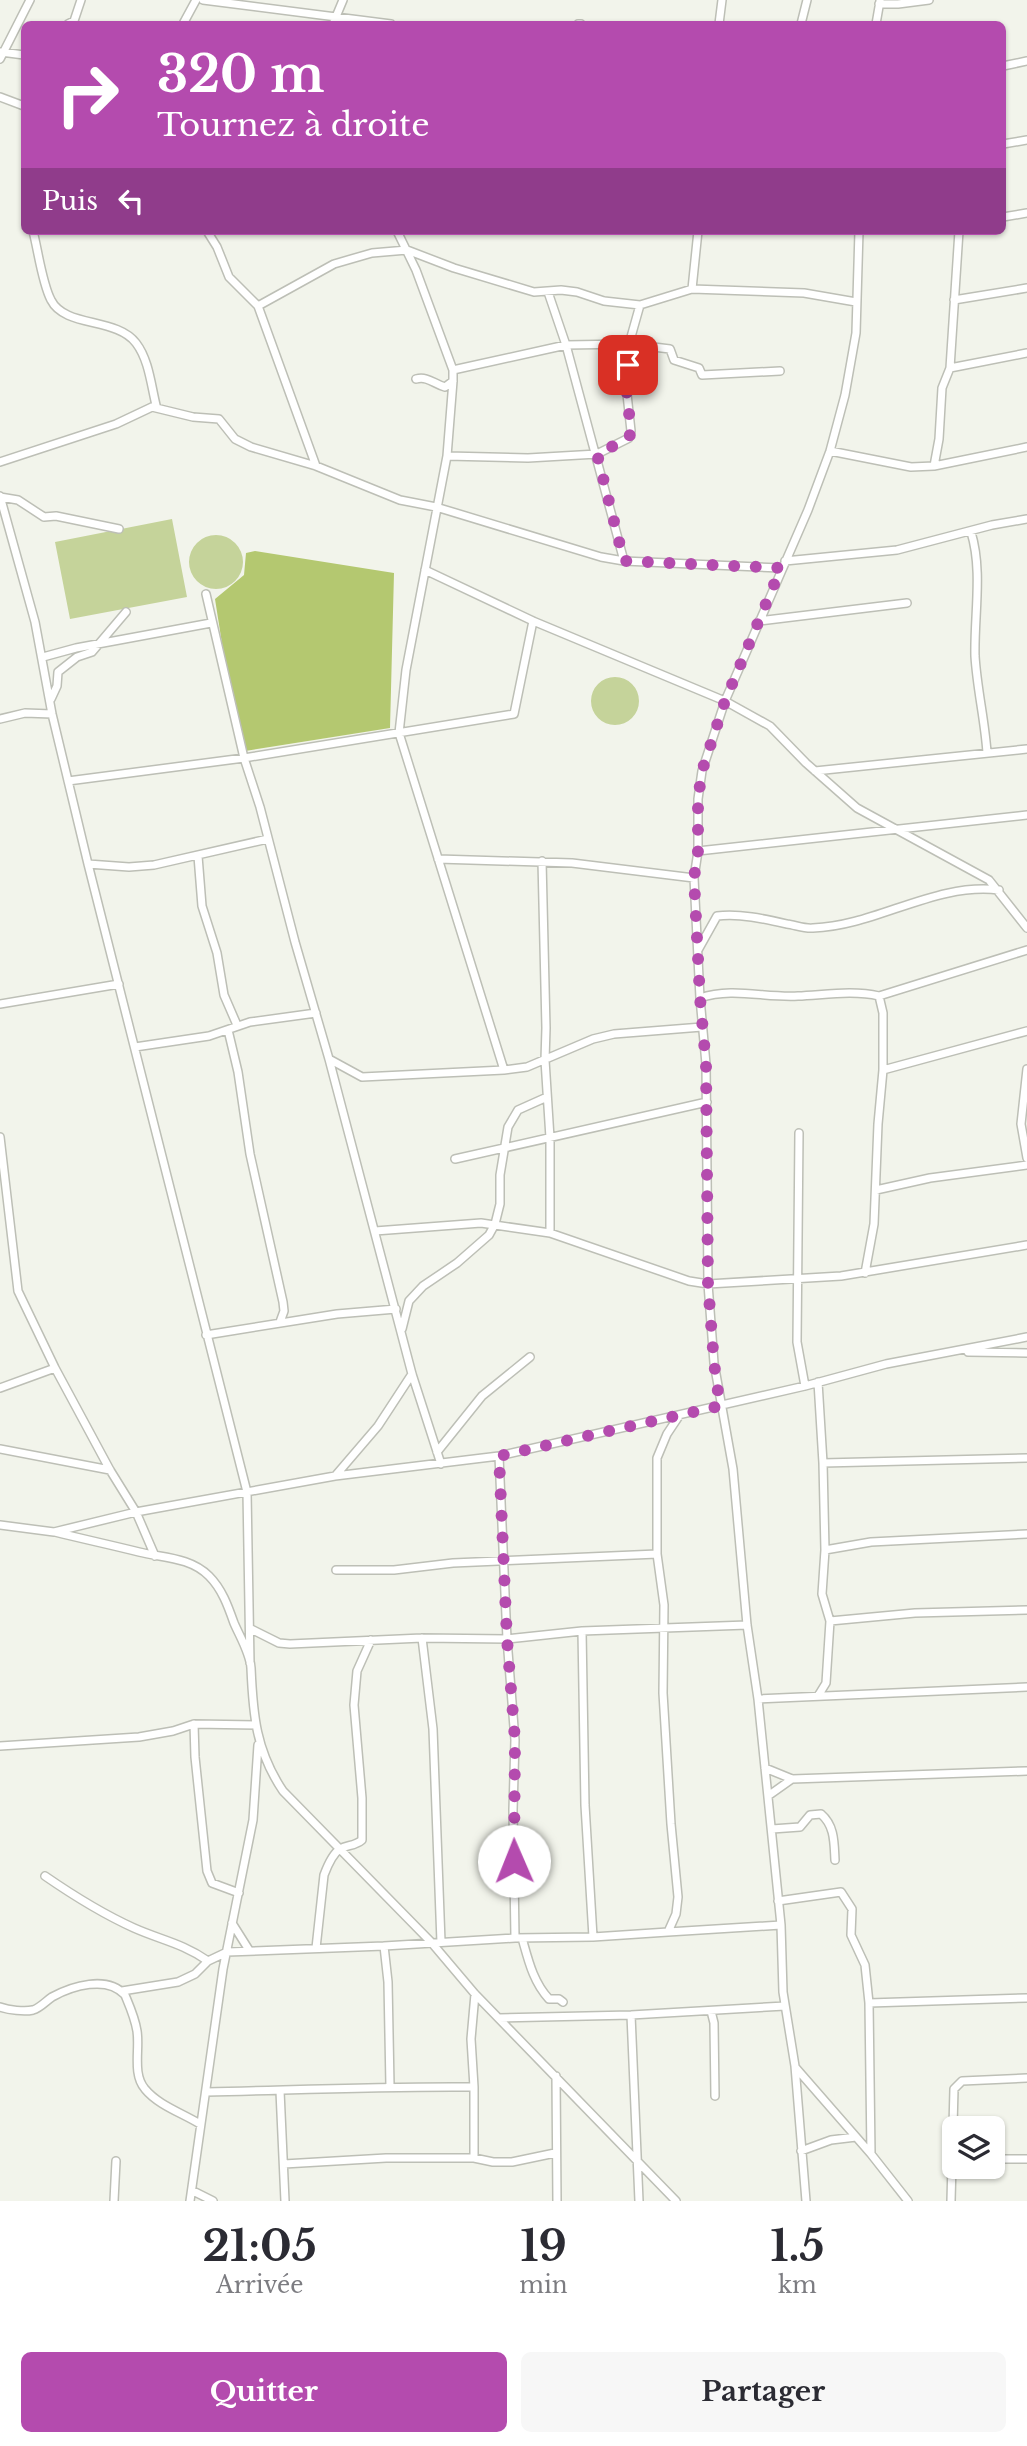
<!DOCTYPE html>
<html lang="fr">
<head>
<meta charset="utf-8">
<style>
  :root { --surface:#fff; --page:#f7f7f7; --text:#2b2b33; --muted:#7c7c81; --accent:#b44bae }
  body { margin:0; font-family:"Libre Baskerville",serif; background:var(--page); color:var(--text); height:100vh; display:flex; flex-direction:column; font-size:26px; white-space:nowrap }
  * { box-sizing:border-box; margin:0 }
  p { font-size:23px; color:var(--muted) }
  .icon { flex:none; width:38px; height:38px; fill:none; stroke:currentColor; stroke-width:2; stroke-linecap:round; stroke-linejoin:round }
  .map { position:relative; height:2201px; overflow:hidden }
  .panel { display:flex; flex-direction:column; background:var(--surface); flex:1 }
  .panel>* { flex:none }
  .hud { position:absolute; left:21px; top:21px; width:985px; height:214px; border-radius:10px; box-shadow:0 2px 5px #0004; background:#b44bae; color:#fff; overflow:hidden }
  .fabs { position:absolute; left:942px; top:2116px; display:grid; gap:14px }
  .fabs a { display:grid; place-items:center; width:63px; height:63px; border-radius:10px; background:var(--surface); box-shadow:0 2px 5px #0004; font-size:35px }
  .pin { position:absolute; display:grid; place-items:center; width:60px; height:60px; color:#fff; margin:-30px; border-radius:14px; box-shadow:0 4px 10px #0006 }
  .me { position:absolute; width:77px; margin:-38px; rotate:359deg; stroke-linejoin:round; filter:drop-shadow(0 0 5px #0008) }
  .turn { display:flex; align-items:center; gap:24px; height:147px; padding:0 21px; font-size:32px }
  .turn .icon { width:91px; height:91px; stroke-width:2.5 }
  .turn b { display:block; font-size:49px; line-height:60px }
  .then { display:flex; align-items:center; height:66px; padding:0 21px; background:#0003; gap:14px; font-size:26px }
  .eta { display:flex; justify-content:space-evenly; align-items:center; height:119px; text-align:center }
  .eta b { font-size:42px; font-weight:700; line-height:49px }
  .button { display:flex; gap:14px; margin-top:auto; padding:14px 21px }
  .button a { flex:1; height:80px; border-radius:10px; background:var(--accent); color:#fff; font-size:28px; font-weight:700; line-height:80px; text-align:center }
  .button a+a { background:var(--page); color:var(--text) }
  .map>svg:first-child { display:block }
  .green { fill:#c5d39a }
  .forest { fill:#b4c870 }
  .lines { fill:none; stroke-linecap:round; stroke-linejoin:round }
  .street-casing { stroke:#bdbfb6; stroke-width:10 }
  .street { stroke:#fff; stroke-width:7 }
  .route { stroke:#b44bae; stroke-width:12; stroke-dasharray:0 21.6 }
</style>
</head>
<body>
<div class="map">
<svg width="1027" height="2201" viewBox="0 0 1027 2201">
  <rect width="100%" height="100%" fill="#f2f4eb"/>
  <path class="green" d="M172,519L187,597L70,619L55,542Z
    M189 562a27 27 0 1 1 54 0a27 27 0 1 1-54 0Z
    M591 701a24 24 0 1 1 48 0a24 24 0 1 1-48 0Z"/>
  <path class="forest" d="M255,551L394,573L390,728L239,752L215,599L244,575L246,553Z"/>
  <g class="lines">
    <g class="street-casing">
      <path id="street" d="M203,0L391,24
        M879,4H898L929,0
        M68,24L74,21L81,0
        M183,24L196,0
        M333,24L343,0
        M578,24H581
        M719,24L722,0
        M801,24L807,0
        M876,24L880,1
        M1,52L24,55
        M0,59L30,0
        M1003,66L1027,61
        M0,97L24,106
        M1003,144L1027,140
        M1003,217L1027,213
        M33,231C38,250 42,283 51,300C65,328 116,317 136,343C149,360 151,385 156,405L152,407
        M207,231L217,247L229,277L258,306L316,466
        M397,231L416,270L453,370V381L447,456L406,670L399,733L504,1070
        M692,289L698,231
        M548,292L566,345L624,561
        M954,300L1027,288
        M258,306L334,264L372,253L407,250L454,268L534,292L561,290L577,292L604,301L640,305L692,289L804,293L856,302
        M950,368L1027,353
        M453,370L566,345L629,344L670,349L674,360L699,368L702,375L780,371
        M416,379C428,376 434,384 445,387L453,381
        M830,451L911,467L934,466L1027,447
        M447,456L528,458L597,454L629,438L631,431L626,385L629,344L640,305
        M0,462L116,424L152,407L193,417L219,419L235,439L251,447L316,466L400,500L436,507L601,557L624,561L781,568
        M934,466L939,439L942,388L950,368L959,231
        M0,496L35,622L52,714L88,864L247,1492L250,1663
        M0,497L18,500L44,517L56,516L119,529
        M971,532C983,571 974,615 975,656C977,689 985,721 987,753
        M785,561L897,550L992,525L1027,519
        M425,570L533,621L725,701L770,726L806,763L857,808L989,880L1027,928
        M206,594L244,758L260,807L295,942L329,1059L412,1374L441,1464
        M759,621L907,603
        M43,657L76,648L211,623
        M51,699L57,686L58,672L77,657L92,652L126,612
        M0,719L25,713L52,714
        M815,771L1027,749
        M68,781L244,758L514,714L533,621
        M698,851L1027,815
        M198,856L202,906L217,953L224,995L237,1025
        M438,859L572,863L694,878
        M542,861L546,1028L545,1060L550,1138V1233
        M88,864L129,867L154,865L268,839
        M698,950L717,916C739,913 765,919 787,924C795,925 805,929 813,928C876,926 935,882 999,890
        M700,998C733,987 764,998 798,996C824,995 853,990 879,996
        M0,1004L119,984
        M228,1030L238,1072L250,1154L283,1302L284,1311L280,1322
        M135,1047L209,1036L250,1022L316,1013
        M329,1059L362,1077L504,1070L527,1067L593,1039L614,1034L702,1027
        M1027,1069L1021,1124L1027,1158
        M883,1070L1027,1031
        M799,1133L797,1342L805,1386
        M0,1137L18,1291L55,1368L110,1470L136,1512L155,1556
        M455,1159L707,1102
        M876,1190L930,1178L1027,1165
        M375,1231L481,1223L550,1233L689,1281L708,1284L841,1276L1027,1245
        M865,1273L874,1224L878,1124L883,1070V1013L879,996L1027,950
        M402,1329L409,1301L423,1286L457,1263L489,1235L495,1224L500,1204V1175L508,1127L518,1110L547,1097
        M206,1335L337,1314L396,1309
        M968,1352L1027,1353
        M818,1382L823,1463L825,1550L822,1594L830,1621L826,1683L818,1696
        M0,1388L55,1368
        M0,1449L110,1470
        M437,1452L482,1396L530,1357
        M499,1456L507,1639L515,1740L513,1810L515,1938
        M823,1463L1027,1458
        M336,1475L378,1426L412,1374
        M0,1525L54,1532L136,1512L335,1476L499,1456L805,1386L886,1364L1027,1337
        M55,1532C83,1539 111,1545 139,1552C163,1558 190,1557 209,1576C222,1589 228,1606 234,1623C240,1637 250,1653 251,1668C253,1715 256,1751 283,1791L431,1942L475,1994L676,2201
        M825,1550L871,1542L1027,1534
        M336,1570H394L453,1563L657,1554
        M830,1621L915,1613L1027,1610
        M251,1629L279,1643L290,1644L422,1638L507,1639L582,1631L747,1625
        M582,1631L585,1805L593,1937
        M422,1638L433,1729L441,1942
        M758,1699L1027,1687
        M194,1724L195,1757L207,1871L212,1883L239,1893
        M0,1746L139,1737L173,1731L194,1724L256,1725
        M765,1768L792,1779L1027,1771
        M768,1796L792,1779
        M772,1829L800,1827L810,1815L821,1814C835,1826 834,1843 835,1860
        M45,1876C74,1896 103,1914 134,1928C161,1940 182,1943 208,1961
        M778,1901L841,1892L852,1909L851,1935L865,1965L869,2003L871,2154
        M232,1923L249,1950
        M668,1932L781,1925
        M522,1938C528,1959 533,1982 549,1999H559L563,2002
        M384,1946L515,1938L593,1937L668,1932L676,1914L678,1897L671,1824L663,1693L664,1605L657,1554V1458L667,1434L679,1416
        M316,1948L324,1875C327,1867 332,1854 340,1849C347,1845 355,1846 362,1840V1798L354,1705L357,1671L371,1640
        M122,1991L178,1982L195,1974L208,1961L227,1952L384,1946L388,1982L390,2086
        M869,2003L1027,1998
        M0,2007C9,2010 24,2012 33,2010C40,2008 46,2001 52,1997C72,1986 107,1975 125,1995C130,2007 135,2018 137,2031C140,2049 132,2074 145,2089C158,2105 182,2113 200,2124
        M711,2011L714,2023L715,2096
        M631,2015L639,2201
        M499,2018L631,2015L785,2006
        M796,2068L871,2154L908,2201
        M556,2076L557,2201
        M280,2091L285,2201
        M207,2092C296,2090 385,2086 474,2087L471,2039L475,1994
        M801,2151L831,2140L856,2137
        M474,2158V2087
        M992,2159H1027
        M284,2164L386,2158H474L493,2162H512L555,2153
        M193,2191L213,2201
        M114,2201L116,2161
        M190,2201L223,1969L253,1820L258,1745
        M806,2201L795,2066L783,1992L781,1925L758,1699L747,1625L733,1469L714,1363L708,1284L706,1064L700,998L694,878L698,851V799L702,771L725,701L808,510L830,451L845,395L856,333L859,231
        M951,2201L954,2089L962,2081L1027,2078"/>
    </g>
    <use href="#street" class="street"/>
  </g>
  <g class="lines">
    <path class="route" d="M514,1861L515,1740L507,1639L499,1456L720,1406L714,1363L708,1284L706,1064L700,998L694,878L698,851V799L702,771L725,701L781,568L624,561L597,454L629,438L631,431L626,386L628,365"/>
  </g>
</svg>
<div class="fabs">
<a><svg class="icon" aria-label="layers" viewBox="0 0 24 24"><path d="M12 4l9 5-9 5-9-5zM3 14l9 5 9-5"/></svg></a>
</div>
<div class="pin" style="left:628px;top:365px;background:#d93025"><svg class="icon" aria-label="arrive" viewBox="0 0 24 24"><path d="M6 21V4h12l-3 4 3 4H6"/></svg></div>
<svg class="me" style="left:514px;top:1861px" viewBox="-20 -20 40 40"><circle r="19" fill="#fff"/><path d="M0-13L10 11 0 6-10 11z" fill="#b44bae"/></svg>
<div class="hud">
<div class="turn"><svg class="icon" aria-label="right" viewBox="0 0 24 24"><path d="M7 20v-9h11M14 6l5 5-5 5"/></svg><div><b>320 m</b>Tournez à droite</div></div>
<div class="then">Puis<svg class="icon" aria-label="left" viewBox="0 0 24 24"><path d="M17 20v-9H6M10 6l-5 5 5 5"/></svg></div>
</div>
</div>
<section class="panel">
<div class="eta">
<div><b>21:05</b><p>Arrivée</p></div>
<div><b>19</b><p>min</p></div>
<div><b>1.5</b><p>km</p></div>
</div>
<div class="button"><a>Quitter</a><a>Partager</a></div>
</section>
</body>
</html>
